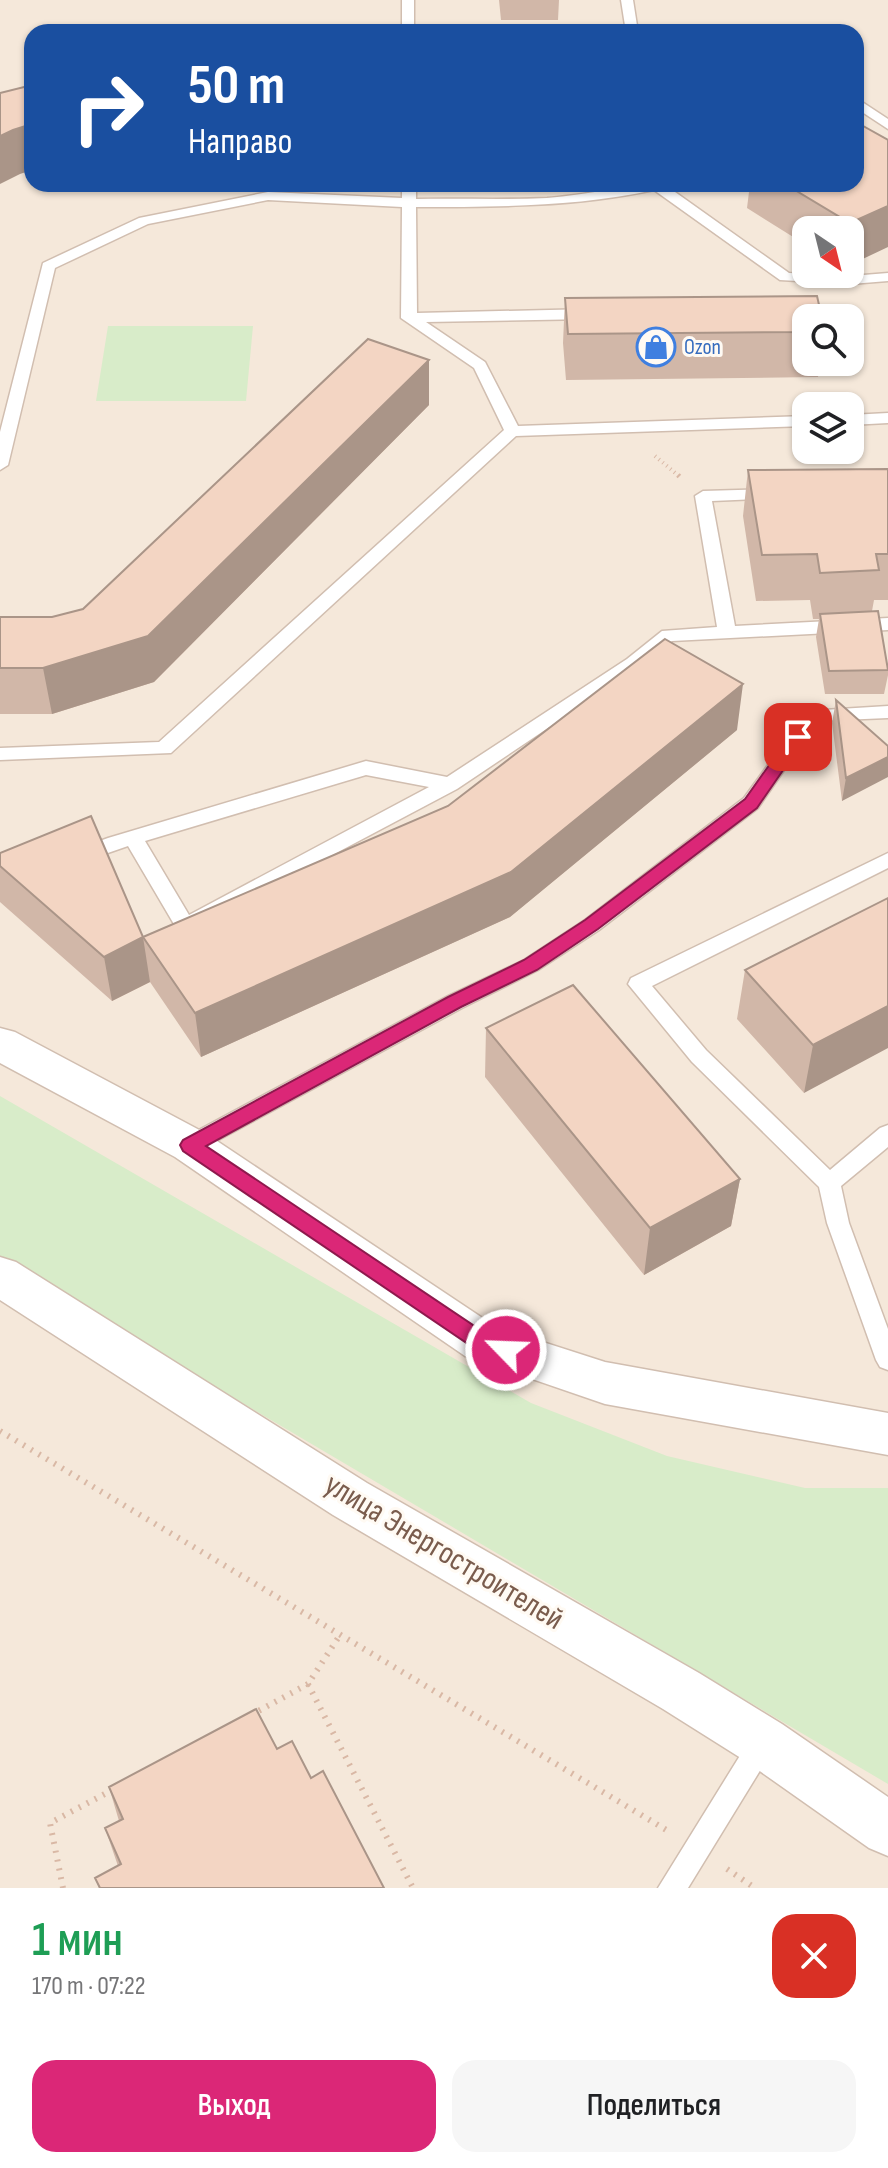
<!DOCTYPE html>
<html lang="ru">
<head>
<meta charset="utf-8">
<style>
  :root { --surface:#fff; --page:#f6f6f6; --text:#202124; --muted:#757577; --accent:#db2777 }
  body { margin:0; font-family:"Sofia Sans Condensed",sans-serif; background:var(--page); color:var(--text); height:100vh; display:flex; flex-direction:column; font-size:30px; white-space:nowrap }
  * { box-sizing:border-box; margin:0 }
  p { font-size:26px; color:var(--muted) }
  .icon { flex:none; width:44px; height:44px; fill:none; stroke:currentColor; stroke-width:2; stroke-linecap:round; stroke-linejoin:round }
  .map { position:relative; height:1888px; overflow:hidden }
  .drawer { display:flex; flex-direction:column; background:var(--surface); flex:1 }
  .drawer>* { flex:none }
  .banner { position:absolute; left:24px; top:24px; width:840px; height:168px; border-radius:24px; box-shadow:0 2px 6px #0004; background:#1a4fa0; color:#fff; overflow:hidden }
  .needle { width:52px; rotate:145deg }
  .controls { position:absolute; left:792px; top:216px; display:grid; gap:16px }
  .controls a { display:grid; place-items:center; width:72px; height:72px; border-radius:16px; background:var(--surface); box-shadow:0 2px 6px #0004; font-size:40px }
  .pin { position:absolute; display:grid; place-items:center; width:68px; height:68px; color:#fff; margin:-34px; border-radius:16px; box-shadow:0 4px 12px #0006 }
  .me { position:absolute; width:88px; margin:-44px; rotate:294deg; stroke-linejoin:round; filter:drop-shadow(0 0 6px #0008) }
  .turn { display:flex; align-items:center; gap:28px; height:168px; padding:0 32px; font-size:36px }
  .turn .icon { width:104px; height:104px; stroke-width:2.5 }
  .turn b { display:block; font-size:56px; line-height:68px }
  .round { display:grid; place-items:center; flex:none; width:84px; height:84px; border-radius:24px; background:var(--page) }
  .overview { display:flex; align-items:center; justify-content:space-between; height:136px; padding:0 32px }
  h1 { font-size:48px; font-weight:600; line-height:60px; color:#1e9e55 }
  .action { display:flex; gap:16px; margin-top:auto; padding:16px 32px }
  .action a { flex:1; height:92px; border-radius:24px; background:var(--accent); color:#fff; font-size:32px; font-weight:600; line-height:92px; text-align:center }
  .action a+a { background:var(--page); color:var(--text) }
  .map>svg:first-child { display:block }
  .residential { fill:#f5e8da; fill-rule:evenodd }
  .green { fill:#d8ecc9 }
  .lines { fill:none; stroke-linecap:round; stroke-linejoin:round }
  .service-casing { stroke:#d1beb0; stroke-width:3 }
  .minor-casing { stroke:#d1beb0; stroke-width:3 }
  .path-far2 { stroke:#d9b8a5; stroke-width:4; stroke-dasharray:1 4; stroke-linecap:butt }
  .path-far1 { stroke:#d9b8a5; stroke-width:5; stroke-dasharray:2 6; stroke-linecap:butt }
  .path { stroke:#d9b8a5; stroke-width:6; stroke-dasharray:2 7; stroke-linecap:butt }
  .service { fill:#fff; fill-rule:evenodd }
  .minor { fill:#fff; fill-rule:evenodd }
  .wall { fill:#d1b7a8 }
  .shaded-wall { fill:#aa9588 }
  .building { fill:#f3d5c3; stroke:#aa9588; stroke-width:2 }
  .route { fill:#db2777; stroke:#8e194d; stroke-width:2 }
  .labels { text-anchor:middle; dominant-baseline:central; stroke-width:6; stroke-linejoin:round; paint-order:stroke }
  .far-shop-label { font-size:22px; fill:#366cbe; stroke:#fffaf3; text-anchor:start }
  .near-street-label { font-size:32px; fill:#7a5c4d; stroke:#fffaf3 }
</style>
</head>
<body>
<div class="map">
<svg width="888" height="1888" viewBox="0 0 888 1888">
  <rect width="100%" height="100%" fill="#fdf6ec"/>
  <path class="residential" d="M0,0H888V1888H0ZM32,32H856V184H32ZM806,230H850V274H806ZM806,318H850V362H806ZM806,406H850V450H806Z"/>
  <path class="green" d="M108,326H253L246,401H96Z
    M0,1096L531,1403L667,1456L805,1488H888V1784L0,1260Z"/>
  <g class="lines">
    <g class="service-casing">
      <path id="service" d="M402,0H414V32H402Z
        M621,0H633L638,32H626Z
        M856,98L888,119V129L856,108Z
        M402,184H416V199C459,198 503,200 547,198C588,195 629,184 670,184L668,187L789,273L851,276L888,273V281L851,284L780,280L654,190C575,207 497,207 416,207L417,313L591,309L599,314L591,319L426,322L485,362L518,426L806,416V426L516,436L171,753L0,760V748L159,742L504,430L474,368L401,318L402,207L268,200L148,224L55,268L8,465L0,470V432L43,263L139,218L268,192L402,198Z
        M888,413V423L850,425V415Z
        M772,489L780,494L778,498L712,501L735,626L888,618V630L672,641L639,667L457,789L185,933L178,931L128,846L79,863L69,856L72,851L108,838L366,761L447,777L627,659L662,631L717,627L695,496L703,491ZM366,775L429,787L189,915L145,841Z
        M888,706V718L818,721L758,808L599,930L538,970L462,1008L198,1151L190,1154L182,1151L179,1145L182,1139L448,996L524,960L585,920L744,798L807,711Z
        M888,853V868L652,986L706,1050L830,1170L880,1128L888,1125V1147L841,1186L849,1223L888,1329V1370L880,1367L876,1360L827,1223L819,1187L692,1062L628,984L631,978Z
        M763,1729L772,1733L776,1742L772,1751L688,1888H658L754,1733Z"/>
    </g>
    <g class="minor-casing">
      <path id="minor" d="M0,1028L15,1032L205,1133L496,1327L605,1362L888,1413V1455L605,1404L465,1356L175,1157L0,1063Z
        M0,1257L16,1262L367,1483L699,1673L782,1724L888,1797V1856L869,1848L744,1760L663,1709L333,1515L0,1300Z"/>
    </g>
    <path class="path-far2" d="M655,456L680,477"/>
    <path class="path-far1" d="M678,475L681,478"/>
    <path class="path" d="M0,1431L668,1831
      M308,1684L413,1888
      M251,1715L308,1684L340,1635
      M727,1869L755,1888
      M63,1888L50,1823L116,1788"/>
    <use href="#service" class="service"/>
    <use href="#minor" class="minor"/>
  </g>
  <path class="wall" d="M499,0H559L558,20H501Z
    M750,184H856L850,230H806V245L747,208Z
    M565,298L806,318V362H820L818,377L566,380L563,343Z
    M429,360V405L154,682L52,714H0V617H52L83,609Z
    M888,469V600H874L872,611L888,666V675L884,694H825L816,637L819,619H813L810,600L756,601L743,516L748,470Z
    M836,700L888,746L842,801L832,723Z
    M737,730L510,917L201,1057L150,982L112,1001L0,902V853L143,937Z
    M888,898L804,1093L737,1019L745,970Z
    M486,1028L740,1179L731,1226L644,1275L485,1077Z
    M277,1749L311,1778L384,1888H99L95,1878L118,1866L105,1828L119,1821L109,1787Z"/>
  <path class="shaded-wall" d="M32,124V170L20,174L0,184V136L13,130Z
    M888,206V247L850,265V230H849L850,223Z
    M429,360V405L154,682L52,714L43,668Z
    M743,684L737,730L510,917L201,1057L195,1013Z
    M888,757V777L842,801L846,778Z
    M143,937L150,982L112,1001L104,957Z
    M888,1006V1048L804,1093L813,1045Z
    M740,1179L731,1226L644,1275L650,1228Z"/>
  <path class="building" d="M32,85V124L13,130L0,136V93Z
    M856,122L888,140V206L850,223L785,184H856Z
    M817,296L822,318H806V332L568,334L565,298Z
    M368,339L429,360L148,636L43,668H0V617H52L83,609Z
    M888,469V554H876L879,570L820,573L817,554L762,555L748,470Z
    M878,611L888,670L829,671L820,614Z
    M665,639L743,684L511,872L195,1013L143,937L448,806Z
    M836,700L888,746V757L846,778Z
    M91,816L143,937L104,957L0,866V853Z
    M888,898V1006L813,1045L745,970Z
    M573,985L740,1179L650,1228L486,1028Z
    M256,1709L277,1749L292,1741L311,1778L323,1771L384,1888H100L95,1878L121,1864L105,1828L123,1819L109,1787Z"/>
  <path class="route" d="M798,731L806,737L757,808L598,929L537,970L461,1007L206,1146L488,1335L513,1343L517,1350L513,1356L506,1359L474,1348L183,1151L180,1145L183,1140L448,997L524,960L585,920L745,799L792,733Z"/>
  <defs>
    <g id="shop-ring" transform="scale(2)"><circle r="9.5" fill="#fffaf3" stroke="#3f7fe0" stroke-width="1.5"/><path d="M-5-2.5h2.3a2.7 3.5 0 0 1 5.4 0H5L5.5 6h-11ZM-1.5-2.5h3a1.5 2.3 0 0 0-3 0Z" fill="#3f7fe0"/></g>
  </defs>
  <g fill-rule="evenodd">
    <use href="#shop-ring" x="656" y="347"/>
  </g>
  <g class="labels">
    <g class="far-shop-label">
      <text x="684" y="347">Ozon</text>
    </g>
    <g class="near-street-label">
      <text transform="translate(444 1552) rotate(31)">улица Энергостроителей</text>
    </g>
  </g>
</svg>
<div class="controls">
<a><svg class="needle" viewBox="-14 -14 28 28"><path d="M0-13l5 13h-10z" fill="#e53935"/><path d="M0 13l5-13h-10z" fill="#757577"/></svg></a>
<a><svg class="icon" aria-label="search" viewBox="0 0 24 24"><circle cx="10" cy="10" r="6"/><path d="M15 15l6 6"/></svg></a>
<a><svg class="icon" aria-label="layers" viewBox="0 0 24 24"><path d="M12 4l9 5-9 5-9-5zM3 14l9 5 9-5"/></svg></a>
</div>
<div class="pin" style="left:798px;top:737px;background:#d93025"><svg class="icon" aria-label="arrive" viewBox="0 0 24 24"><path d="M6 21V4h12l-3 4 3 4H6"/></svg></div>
<svg class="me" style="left:506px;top:1350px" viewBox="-20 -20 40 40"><circle r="17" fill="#db2777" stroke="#fff" stroke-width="3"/><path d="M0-11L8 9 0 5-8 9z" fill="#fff"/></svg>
<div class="banner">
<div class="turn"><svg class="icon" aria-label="right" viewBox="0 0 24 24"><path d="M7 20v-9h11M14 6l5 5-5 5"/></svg><div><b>50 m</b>Направо</div></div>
</div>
</div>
<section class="drawer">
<div class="overview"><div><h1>1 мин</h1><p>170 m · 07:22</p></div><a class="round" style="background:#d93025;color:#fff"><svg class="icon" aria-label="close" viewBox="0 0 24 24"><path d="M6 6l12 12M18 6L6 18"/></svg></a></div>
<div class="action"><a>Выход</a><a>Поделиться</a></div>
</section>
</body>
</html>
